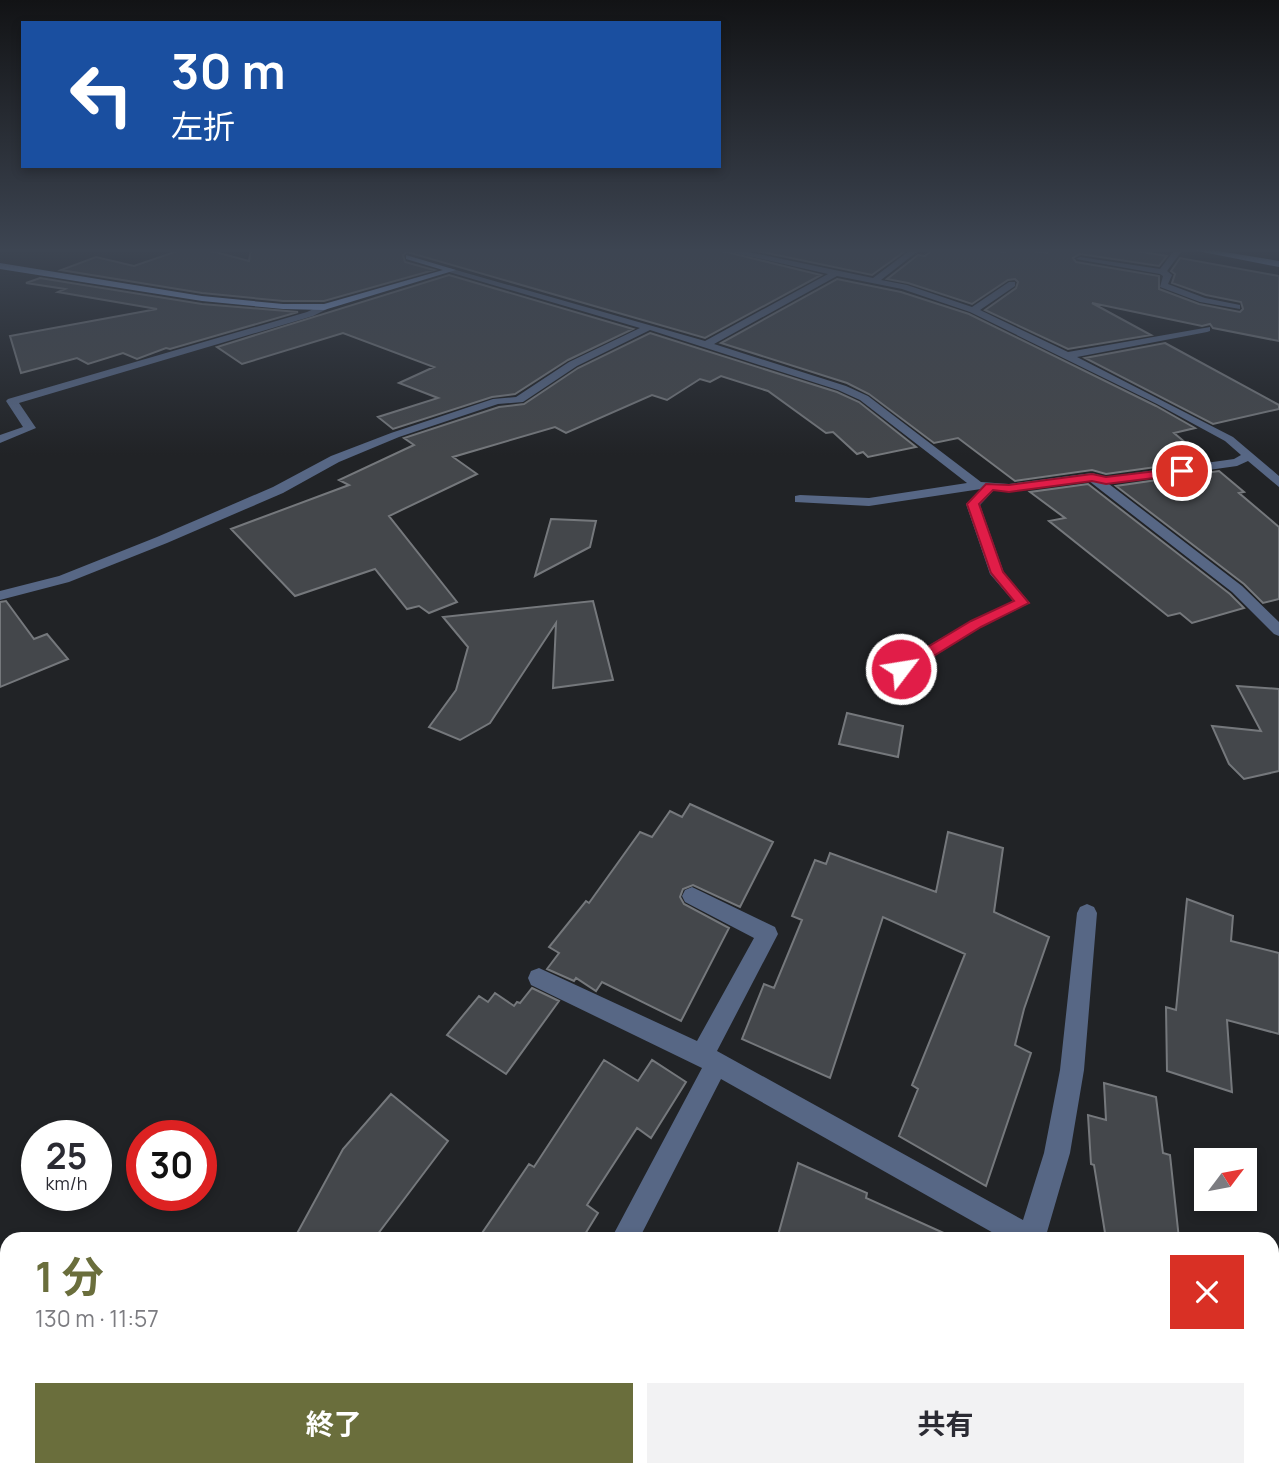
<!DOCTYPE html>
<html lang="ja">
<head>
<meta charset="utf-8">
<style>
  :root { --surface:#fff; --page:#f2f2f3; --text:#2b2b33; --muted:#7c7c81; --accent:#6a6e3c }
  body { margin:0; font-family:Manrope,"Noto Sans JP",sans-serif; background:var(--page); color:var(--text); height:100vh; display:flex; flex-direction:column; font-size:26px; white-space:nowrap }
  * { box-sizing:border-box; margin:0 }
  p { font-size:23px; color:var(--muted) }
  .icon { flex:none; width:38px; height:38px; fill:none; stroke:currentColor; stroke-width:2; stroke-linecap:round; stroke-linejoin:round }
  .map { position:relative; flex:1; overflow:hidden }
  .drawer { position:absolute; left:0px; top:1232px; width:1279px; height:245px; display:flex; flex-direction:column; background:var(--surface); border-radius:21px 21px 0 0; box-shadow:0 4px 10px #0003 }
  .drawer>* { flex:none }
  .hud { position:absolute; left:21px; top:21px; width:700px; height:147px; border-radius:0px; box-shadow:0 4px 10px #0003; background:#1a4fa0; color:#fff; overflow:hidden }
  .needle { width:46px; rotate:58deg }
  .tools { position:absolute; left:1194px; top:1148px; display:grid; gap:14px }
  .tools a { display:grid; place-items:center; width:63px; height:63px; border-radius:0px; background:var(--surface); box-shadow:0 4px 10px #0003; font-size:35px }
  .speed { position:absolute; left:21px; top:1120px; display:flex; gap:14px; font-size:35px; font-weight:700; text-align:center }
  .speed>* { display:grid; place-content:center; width:91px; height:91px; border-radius:50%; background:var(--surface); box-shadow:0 4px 10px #0003; line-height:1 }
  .speed small { font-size:18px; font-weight:400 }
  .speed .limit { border:10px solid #d22; background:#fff; color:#111 }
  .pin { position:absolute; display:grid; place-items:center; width:60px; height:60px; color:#fff; margin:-30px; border:4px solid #fff; border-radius:50%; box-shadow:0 2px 7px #0007 }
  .me { position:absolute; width:77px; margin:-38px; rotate:59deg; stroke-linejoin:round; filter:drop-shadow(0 0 5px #0008) }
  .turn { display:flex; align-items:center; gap:24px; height:147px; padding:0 35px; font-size:32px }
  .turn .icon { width:91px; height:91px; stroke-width:2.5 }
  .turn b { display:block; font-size:49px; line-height:60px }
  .round { display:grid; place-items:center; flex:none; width:74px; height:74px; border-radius:0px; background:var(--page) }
  .overview { display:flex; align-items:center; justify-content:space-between; height:119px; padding:0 35px }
  h1 { font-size:42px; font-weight:700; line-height:52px; color:var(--accent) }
  .cta { display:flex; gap:14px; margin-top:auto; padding:14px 35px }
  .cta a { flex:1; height:80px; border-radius:0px; background:var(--accent); color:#fff; font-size:28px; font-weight:700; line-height:80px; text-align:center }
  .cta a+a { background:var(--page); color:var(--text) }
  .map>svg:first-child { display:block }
  .building { fill:#44474b; stroke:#75787c; stroke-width:2 }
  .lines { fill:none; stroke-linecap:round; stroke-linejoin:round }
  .minor { fill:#576785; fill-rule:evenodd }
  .major { fill:#8bacea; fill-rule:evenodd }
  .route { fill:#e11d48; stroke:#92132f; stroke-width:2 }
</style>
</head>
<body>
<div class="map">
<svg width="1279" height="1477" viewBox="0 0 1279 1477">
  <rect width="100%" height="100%" fill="#212326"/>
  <path class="building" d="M186,248H200L249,261L251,248H710L821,275L705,338L407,252L403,255L405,262L434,270L324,301H283L202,293L61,270L96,257L134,266Z
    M743,248H885L904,252L872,275Z
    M935,248L970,251L973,248H985L1005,252L1009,248H1016L1047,253L1052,248H1118L1167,256L1159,266L1080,254L1073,258L1076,262L1159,276V289L1199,304L1240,312L1243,309L1241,302L1206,295L1172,283L1175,274L1171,271L1180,258L1279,276V341L1213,328L1210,324L1202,326L1092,303L1151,335L1068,349L985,310L1016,288L1018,282L1015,279L1008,280L972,304L908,283L887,279L918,255L925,256Z
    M449,275L633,329L568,360L515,394L492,397L393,429L378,417L438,398L399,383L434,367L343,333L242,364L217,347Z
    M40,278L202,304L298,312L170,349L166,348L137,359L123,353L88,364L77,358L21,373L10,336L157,309L58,292L65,289L26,283Z
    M837,279L901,292L969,314L1156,406L1195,428L1174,433L1206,460L1106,474L1092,470L1015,481L958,438L934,443L869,394L847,383L721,343Z
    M650,333L837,392L859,402L916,447L868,457L863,452L857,454L833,432L826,433L768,391L721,376L710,382L700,379L667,400L652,395L566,433L555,427L453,457L477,474L389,516L457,602L429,613L419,606L407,609L375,569L295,596L231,529L349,485L339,480L414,445L404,438L499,407L524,404L578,368Z
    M1165,343L1279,405V409L1213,424L1085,358Z
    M1219,471L1244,492L1239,493L1279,527V599L1263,603L1244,584L1116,486Z
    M1088,484L1230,594L1244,608L1192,623L1180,613L1168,616L1049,521L1065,518L1030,492Z
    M551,519L596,521L590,547L535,576Z
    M6,601L34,639L47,634L68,659L0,687V602Z
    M593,601L613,680L553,688L556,623L490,723L460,740L429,727L456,690L468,647L443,617Z
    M1237,686L1279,689V771L1244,779L1229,764L1212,726L1261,731Z
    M847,713L903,726L898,757L839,744Z
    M690,804L773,842L740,907L693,885L683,889L680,897L684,904L729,928L681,1021L602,982L596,991L576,978L574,981L547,969L559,953L549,947L586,901L589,903L640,832L652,837L670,811L682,817Z
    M948,832L1003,848L994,912L1049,937L1024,1009L1015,1045L1031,1053L986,1186L899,1136L918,1089L912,1085L965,954L883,917L830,1078L742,1039L764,984L774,988L802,920L792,916L815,860L826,864L830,853L936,892Z
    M1187,899L1233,916L1231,941L1279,953V1034L1227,1020L1232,1092L1167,1071L1166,1007L1176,1010Z
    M532,988L559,1001L506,1074L447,1035L479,996L488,1002L495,993L514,1006L517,1002L520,1003Z
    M604,1060L638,1081L652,1060L686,1082L651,1138L637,1128L587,1205L598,1213L582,1239H478L529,1164L534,1167Z
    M1104,1083L1156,1097L1163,1153L1170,1155L1179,1239H1106L1094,1165L1091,1164L1088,1115L1106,1120Z
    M391,1094L448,1141L374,1239H294L343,1149Z
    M798,1163L867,1193L866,1198L957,1239H777Z"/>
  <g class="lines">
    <path class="minor" d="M713,248H729L873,278L913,248H922L881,280L907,285L972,307L1009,282H1015V286L980,310L1068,352L1210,327V331L1207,332L1077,357L1233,437L1279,476V487L1248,461L1237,466L1109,484L1242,586L1279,622V636L1274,634L1232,592L1089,481L1009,492L994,490L980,505L1004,573L1030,603L981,627L907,673H895L893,669L895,665L971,621L1014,602L990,574L966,504L981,489L869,506L795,502V496L800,495L869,498L967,483L860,400L838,390L650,330L577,366L523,402L498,404L399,437L339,462L283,493L167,543L69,582L0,600V591L59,576L157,537L273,487L331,456L391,433L493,399L516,397L569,362L640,328L449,272V268L705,341L828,274ZM837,276L902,289L970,312L1157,404L1225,441L1241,455L1234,459L1106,477L1092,473L1009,484L981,482L868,396L846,386L714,344Z
      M1176,248H1184L1167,271L1172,275L1168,284L1205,298L1240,305V309L1200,302L1160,287L1163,276L1160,274L1076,259L1080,257L1160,269Z
      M324,304L327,305V309L313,316L19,403L36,428L0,443V435L23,427L6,401L8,399L307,312Z
      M692,887L775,927L778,934L717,1051L1023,1220L1044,1153L1060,1070L1077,913L1080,907L1087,904L1094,907L1097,913L1084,1070L1070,1153L1045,1239H1004L721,1079L639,1239H611L702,1068L531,985L528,978L531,971L539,968L697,1041L754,938L685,902L682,896L685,890Z
      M494,1470H526L523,1477H491Z
      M1011,1470H1043V1477H1011Z"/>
    <path class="major" d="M1182,248H1201L1279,261V267Z
      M406,255L456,270L324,310L283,309L202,301L0,269V263L202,296L283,304H324L443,270L406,259Z"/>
  </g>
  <linearGradient id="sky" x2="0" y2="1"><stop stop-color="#121315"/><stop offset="0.55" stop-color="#3d4552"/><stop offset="1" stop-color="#3d4552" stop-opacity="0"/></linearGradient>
  <rect width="1279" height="455" fill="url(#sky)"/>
  <path class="route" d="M1182,468L1186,469V474L1106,484L1092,481L1009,492L993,490L979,504L1003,572L1029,603L981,627L906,673H896L894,669L896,666L971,621L1014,601L991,573L967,504L986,484L1009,485L1092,474L1106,477Z"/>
</svg>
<div class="tools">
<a><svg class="needle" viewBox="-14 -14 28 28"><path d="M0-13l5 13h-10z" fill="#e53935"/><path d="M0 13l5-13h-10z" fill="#7c7c81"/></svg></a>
</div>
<div class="speed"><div>25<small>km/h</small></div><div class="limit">30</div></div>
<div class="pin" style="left:1182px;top:471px;background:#d93025"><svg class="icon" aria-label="arrive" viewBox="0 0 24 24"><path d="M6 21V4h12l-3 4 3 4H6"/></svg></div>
<svg class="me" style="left:901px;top:669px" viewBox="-20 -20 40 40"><circle r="17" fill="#e11d48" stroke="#fff" stroke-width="3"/><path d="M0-11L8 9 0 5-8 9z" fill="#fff"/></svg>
<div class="hud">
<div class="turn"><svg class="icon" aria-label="left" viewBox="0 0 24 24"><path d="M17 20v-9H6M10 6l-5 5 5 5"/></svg><div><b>30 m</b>左折</div></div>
</div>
<section class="drawer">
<div class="overview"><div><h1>1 分</h1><p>130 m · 11:57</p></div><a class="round" style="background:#d93025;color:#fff"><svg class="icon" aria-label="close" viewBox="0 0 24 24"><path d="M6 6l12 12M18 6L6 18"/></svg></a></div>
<div class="cta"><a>終了</a><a>共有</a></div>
</section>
</div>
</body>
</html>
